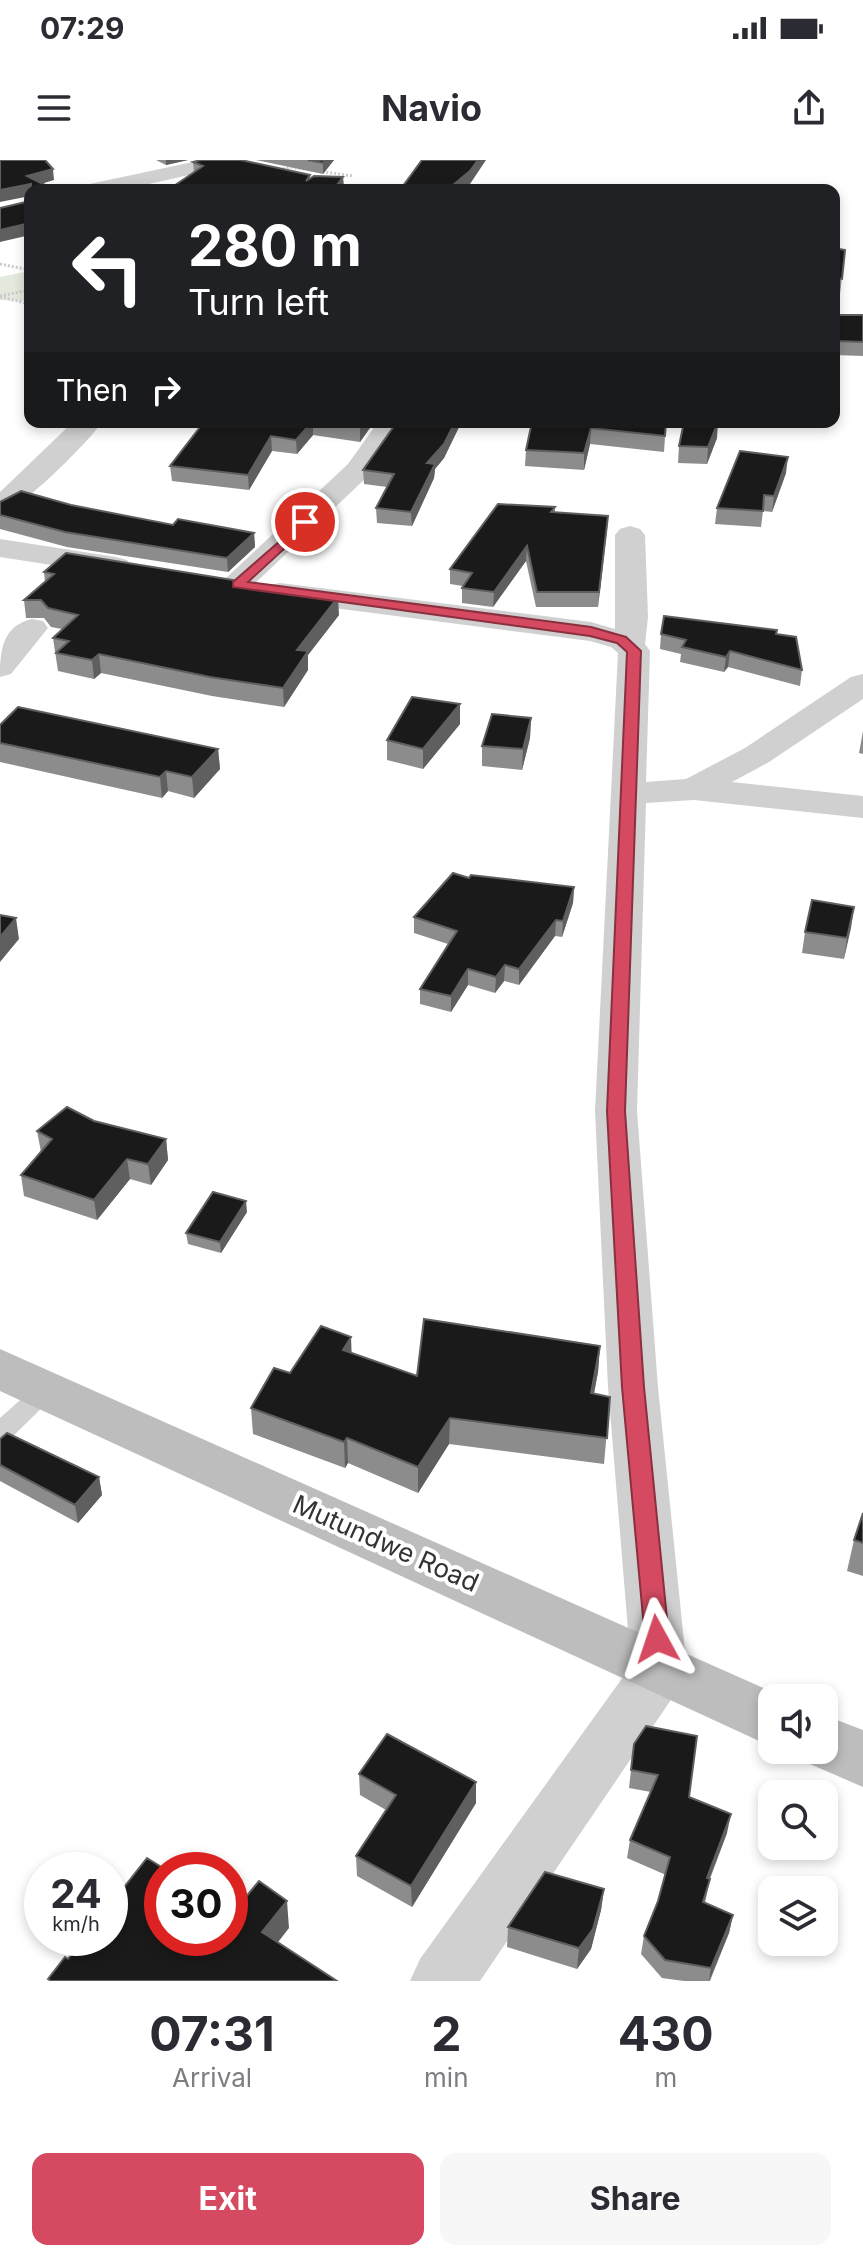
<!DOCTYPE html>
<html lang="en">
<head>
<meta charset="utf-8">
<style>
  :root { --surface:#fff; --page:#f7f7f7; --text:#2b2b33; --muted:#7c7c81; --accent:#d54a61 }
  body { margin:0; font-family:Inter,sans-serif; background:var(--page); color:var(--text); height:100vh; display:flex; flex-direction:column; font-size:30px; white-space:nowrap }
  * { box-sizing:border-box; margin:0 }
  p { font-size:26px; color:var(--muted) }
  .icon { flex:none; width:44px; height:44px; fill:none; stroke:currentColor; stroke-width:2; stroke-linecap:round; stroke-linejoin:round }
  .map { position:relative; height:1821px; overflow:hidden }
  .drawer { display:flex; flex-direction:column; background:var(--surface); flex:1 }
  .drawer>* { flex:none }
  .top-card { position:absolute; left:24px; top:24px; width:816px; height:244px; border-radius:16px; box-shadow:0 4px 12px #0003; background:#202124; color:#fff; overflow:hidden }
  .tools { position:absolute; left:758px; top:1524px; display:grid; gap:16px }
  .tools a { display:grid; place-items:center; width:80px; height:80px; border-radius:16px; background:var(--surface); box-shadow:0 4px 12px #0003; font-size:40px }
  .speed { position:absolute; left:24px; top:1692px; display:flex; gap:16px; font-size:40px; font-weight:700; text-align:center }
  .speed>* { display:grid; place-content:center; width:104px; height:104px; border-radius:50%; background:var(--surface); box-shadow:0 4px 12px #0003; line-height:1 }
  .speed small { font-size:20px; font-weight:400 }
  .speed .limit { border:12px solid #d22; background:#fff; color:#111 }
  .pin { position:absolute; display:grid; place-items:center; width:68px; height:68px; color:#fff; margin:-34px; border:4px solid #fff; border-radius:50%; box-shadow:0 2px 8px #0007 }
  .me { position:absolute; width:88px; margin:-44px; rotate:355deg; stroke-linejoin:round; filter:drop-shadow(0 0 6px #0008) }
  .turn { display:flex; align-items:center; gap:28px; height:168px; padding:0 32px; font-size:36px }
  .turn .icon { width:104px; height:104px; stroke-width:2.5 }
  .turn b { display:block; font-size:56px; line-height:68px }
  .then { display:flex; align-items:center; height:76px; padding:0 32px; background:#0003; gap:16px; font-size:30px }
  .eta { display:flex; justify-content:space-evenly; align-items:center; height:136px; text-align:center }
  .eta b { font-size:48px; font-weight:700; line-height:56px }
  .button { display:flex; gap:16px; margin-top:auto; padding:16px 32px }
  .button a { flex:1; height:92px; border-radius:16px; background:var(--accent); color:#fff; font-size:32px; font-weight:700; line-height:92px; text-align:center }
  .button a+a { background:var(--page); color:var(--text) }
  .status { display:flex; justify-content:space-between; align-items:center; height:56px; padding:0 40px; background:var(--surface); direction:ltr }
  .status svg { height:22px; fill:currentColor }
  header { display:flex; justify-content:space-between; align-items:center; height:104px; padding:0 32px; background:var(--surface); font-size:36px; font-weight:700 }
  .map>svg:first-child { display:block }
  .green { fill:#e4e9dd }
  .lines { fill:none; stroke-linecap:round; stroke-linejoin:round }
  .path { stroke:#cacaca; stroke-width:3; stroke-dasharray:2 2; stroke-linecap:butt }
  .lane { fill:#d0d0d0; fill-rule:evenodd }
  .street { fill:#d0d0d0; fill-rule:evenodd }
  .secondary { fill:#bdbdbd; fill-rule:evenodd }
  .wall { fill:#8c8c8c }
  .shaded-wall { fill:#5f5f5f }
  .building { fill:#1a1a1a; stroke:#5f5f5f; stroke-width:2 }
  .route { fill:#d54a61; stroke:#8a303f; stroke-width:2 }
  .labels { text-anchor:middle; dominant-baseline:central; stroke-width:8; stroke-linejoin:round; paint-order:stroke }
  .near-street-label { font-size:26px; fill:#333; stroke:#fff }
</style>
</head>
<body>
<div class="status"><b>07:29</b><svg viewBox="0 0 49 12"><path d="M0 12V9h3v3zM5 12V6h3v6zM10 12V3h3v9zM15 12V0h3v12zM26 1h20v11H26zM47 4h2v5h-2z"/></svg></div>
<header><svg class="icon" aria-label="menu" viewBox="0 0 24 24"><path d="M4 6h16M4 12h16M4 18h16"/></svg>Navio<svg class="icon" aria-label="share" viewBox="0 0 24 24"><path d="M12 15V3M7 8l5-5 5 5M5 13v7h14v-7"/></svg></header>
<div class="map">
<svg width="863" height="1821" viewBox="0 0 863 1821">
  <rect width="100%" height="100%" fill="#fff"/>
  <path class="green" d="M30,111V141L0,140V117Z"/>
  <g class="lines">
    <path class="path" d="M279,10L290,7L353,16
      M0,104L30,110
      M0,136L30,130
      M0,137L30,144"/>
    <path class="lane" d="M46,1221L54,1224L58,1230L54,1236L9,1280L0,1282V1258L38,1224Z"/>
    <path class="street" d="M202,0H241L238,4L122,30H82L85,25Z
      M73,262H102C90,281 20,350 0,355V332Z
      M378,262H404L368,316L248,430L237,433L226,430L222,424L226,418L348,304Z
      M630,366L640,369L645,375L648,457L645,484L650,491L646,622L686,619L745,588L851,517L863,514V539L769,602L732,622L863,636V658L694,640L646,643L637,951L658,1227L687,1511L679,1528L480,1821H410L420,1799L631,1506L608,1227L595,951L618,493L611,487L590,481L280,441L269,439L265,432L269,425L280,423L591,462L615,469V375L620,369Z
      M0,379L116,397L127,400L131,406L127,412L116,415L0,397Z
      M32,459L43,461L48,468L11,514L0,517C0,491 2,466 32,459Z"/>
    <path class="secondary" d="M0,1189L786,1538H772V1587L0,1231Z
      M824,1555L863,1570V1627L803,1601L797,1590H824Z"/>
  </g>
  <path class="wall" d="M156,0H188L166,5Z
    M256,0H334L323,14Z
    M193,2L310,18L343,17L344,30H168L194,12Z
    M834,88L845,90L840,134L834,133Z
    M834,155H863V196L834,195Z
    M204,262H374L360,282L313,275L297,294L272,291L249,330L172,321L170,306Z
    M397,262H460V265L444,298L435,309L434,318L412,366L377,363L376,348L387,327L364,324L363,310Z
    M532,262H666L664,292L590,284L584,310L525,306L526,290Z
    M717,278L707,304L678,303L679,286Z
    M786,313L772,352L763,351L761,367L715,364L717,348Z
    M0,342L71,345L173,365L254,373L255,387L228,412L67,387L0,369Z
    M555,347V353L608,356L598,447H536L526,401L493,447L462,443V428L463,426L450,424V409Z
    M44,412L339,455L308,495V510L284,547L212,536L101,513L94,519L58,511L53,478L62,469L51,467L44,458H26L24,440L45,422Z
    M661,474H777L802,510L800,526L728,507L724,512L680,502L681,494L660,489Z
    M460,544V564L423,609L387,600V580Z
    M531,558L530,578L522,610L482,606V586Z
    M0,565L218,589L220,609L194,638L168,631L162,638L0,602Z
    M863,571V594L859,593Z
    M469,718L574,727L573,743L562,777L555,776L519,825L504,821L495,833L468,825L451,852L420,844V829L448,784L414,773V757Z
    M854,747L844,799L802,793L805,772Z
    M94,961L166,979L168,1000L151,1025L130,1019L97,1060L24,1036L21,1015L41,992L37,971Z
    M247,1052L221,1093L188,1084L186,1073Z
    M600,1186L598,1212L594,1234L610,1237L604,1304L449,1284L418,1333L348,1303L345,1308L253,1274L251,1248L290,1213L352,1193L417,1216Z
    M0,1279L99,1317L102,1335L78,1363L0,1321Z
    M863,1353V1416L847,1411L854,1380Z
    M634,1584L727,1673L710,1719L705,1743L733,1755L729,1773L710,1821H684L662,1818L641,1794L644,1776L658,1741L666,1715L627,1698L630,1680L651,1632L629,1628Z
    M359,1614L476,1643L412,1747L357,1716L356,1696L386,1650L360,1635Z
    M604,1729L601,1750L591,1789L577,1809L507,1787L508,1767Z"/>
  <path class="shaded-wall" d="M166,0H188L166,5Z
    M325,0H334L323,14V3Z
    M478,0H486L470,24L462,30H447Z
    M53,9L54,20L31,27L30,36L0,42V30L27,16Z
    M343,17L344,30H333Z
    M30,63V75L0,82V70Z
    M313,262V275L297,294L296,280Z
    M364,262H374L360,282V267Z
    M455,262H460V265L444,298L435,309L434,318L412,366L411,352L427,303Z
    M718,262L717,278L707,304L708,287Z
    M591,268L590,284L584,310V293Z
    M271,276L272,291L249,330L248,315Z
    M788,297L786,313L772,352L774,336Z
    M608,356L607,370L598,447L599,432Z
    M254,373L255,387L228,412L227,398Z
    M527,386L526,401L493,447L494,432Z
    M338,437L339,455L308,495V510L284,547L283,528L297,490Z
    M730,491L728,507L724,512L726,497Z
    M99,494L101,513L94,519L92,500Z
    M460,544V564L423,609V589Z
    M531,558L530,578L522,610L523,589Z
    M218,589L220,609L194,638L192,617Z
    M166,611L168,631L162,638L160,617Z
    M574,727L573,743L562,777L563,761Z
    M854,747L851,768L844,799L847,778Z
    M16,758L19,779L0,802V777Z
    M556,760L555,776L519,825V809Z
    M505,805L504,821L495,833L496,817Z
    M468,809V825L451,852V836Z
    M166,979L168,1000L151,1025L148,1004Z
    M127,999L130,1019L97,1060L94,1040Z
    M246,1041L247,1052L221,1093L220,1082Z
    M351,1177L352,1202L343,1190Z
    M600,1186L598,1212L589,1259L591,1233Z
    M450,1258L449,1284L418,1333V1307Z
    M347,1278L348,1303L345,1308L344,1282Z
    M99,1317L102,1335L78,1363L75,1345Z
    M476,1622V1643L412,1747L411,1726Z
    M731,1654L727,1673L703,1735L707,1718Z
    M604,1729L601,1750L591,1789L577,1809L579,1788Z
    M287,1741L289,1768L265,1799L262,1772Z
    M733,1755L729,1773L709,1821L711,1808Z"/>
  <path class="building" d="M0,0H45L53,9L27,16L55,30H31V24L0,30Z
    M201,0H241L310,15L306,21L314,16L343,17L333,30H168L203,6L193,2Z
    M308,0H325L323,3Z
    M422,0H478L470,11L447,30H400Z
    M30,41V63L0,70V48Z
    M834,88L845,90L842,119L834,118Z
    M834,155H863V182L835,181Z
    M204,262H312L296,280L271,276L248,315L170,306Z
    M319,262H364L360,267Z
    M397,262H455L444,284L427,303L435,304L411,352L376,348L394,314L363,310Z
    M532,262H666L665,276L591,268L584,293L526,290Z
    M684,262H718L708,287L679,286Z
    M740,291L788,297L774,336L764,335L763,351L717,348Z
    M21,331L71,345L173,365L178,359L254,373L227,398L65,372L0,355V342Z
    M498,344L555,347L551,352L608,356L599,432H537L527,386L494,432L462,428L472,413L450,409Z
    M66,393L338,437L297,490L308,491L283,528L210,517L99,494L92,500L56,493L69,481L53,478L78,455L48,448L41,440H24L54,414L44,412Z
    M664,456L777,470L776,474L796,477L802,510L730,491L726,497L682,487L686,480L661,474Z
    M412,537L460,544L423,589L387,580Z
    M18,547L218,589L192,617L166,611L160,617L0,583V565Z
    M492,554L531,558L523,589L482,586Z
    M453,713L469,718L471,715L574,727L563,761L556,760L519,809L505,805L496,817L468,809L451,836L420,829L457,771L414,757Z
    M812,740L854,747L847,778L805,772Z
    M0,755L16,758L0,777Z
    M67,947L94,961L166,979L148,1004L127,999L94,1040L21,1015L52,979L37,971Z
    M213,1032L246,1041L220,1082L186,1073Z
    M424,1159L600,1186L591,1233L610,1237L607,1278L450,1258L418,1307L347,1278L344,1282L251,1248L274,1208L290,1213L321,1166L351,1177L343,1190L417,1216Z
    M7,1273L99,1317L75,1345L0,1305V1279Z
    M863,1353V1383L854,1380Z
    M646,1566L697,1576L689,1637L731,1654L707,1718L710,1719L703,1742L733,1755L711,1808L665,1800L644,1776L658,1741L670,1697L630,1680L658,1615L631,1610L634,1584Z
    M387,1574L476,1622L411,1726L356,1696L396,1635L359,1614Z
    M147,1698L166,1710H162V1778H230V1752L233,1753L259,1721L287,1741L262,1772L337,1821H51L48,1819L65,1797L68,1799L84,1778H110V1745Z
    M545,1712L604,1729L593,1769L579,1788L508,1767Z"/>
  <path class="route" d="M305,359L310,360V365L248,422L591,467L626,477L641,491L625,951L644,1227L669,1479L665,1487L657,1490L648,1487L645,1479L622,1227L607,951L627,492L617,483L590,476L233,427V422Z"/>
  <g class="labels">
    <g class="near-street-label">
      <text transform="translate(386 1383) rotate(24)">Mutundwe Road</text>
    </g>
  </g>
</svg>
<div class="tools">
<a><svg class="icon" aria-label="sound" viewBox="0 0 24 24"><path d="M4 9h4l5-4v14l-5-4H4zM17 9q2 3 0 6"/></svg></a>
<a><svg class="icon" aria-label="search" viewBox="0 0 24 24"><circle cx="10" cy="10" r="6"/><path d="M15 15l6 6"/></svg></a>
<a><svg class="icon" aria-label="layers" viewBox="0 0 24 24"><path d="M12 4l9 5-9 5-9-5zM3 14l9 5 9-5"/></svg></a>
</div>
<div class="speed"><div>24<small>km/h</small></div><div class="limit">30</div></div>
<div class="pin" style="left:305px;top:362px;background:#d93025"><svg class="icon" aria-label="arrive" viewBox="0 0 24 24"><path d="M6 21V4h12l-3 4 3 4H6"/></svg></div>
<svg class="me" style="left:657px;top:1479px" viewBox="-20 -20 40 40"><path d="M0-17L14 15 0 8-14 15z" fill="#d54a61" stroke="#fff" stroke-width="4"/></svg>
<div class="top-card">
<div class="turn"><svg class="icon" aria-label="left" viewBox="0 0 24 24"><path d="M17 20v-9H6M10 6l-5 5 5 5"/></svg><div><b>280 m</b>Turn left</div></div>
<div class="then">Then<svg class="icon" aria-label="right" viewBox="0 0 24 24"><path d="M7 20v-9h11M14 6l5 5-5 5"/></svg></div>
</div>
</div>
<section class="drawer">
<div class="eta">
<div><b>07:31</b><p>Arrival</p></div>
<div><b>2</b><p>min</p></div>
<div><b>430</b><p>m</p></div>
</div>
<div class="button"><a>Exit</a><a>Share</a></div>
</section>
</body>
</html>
